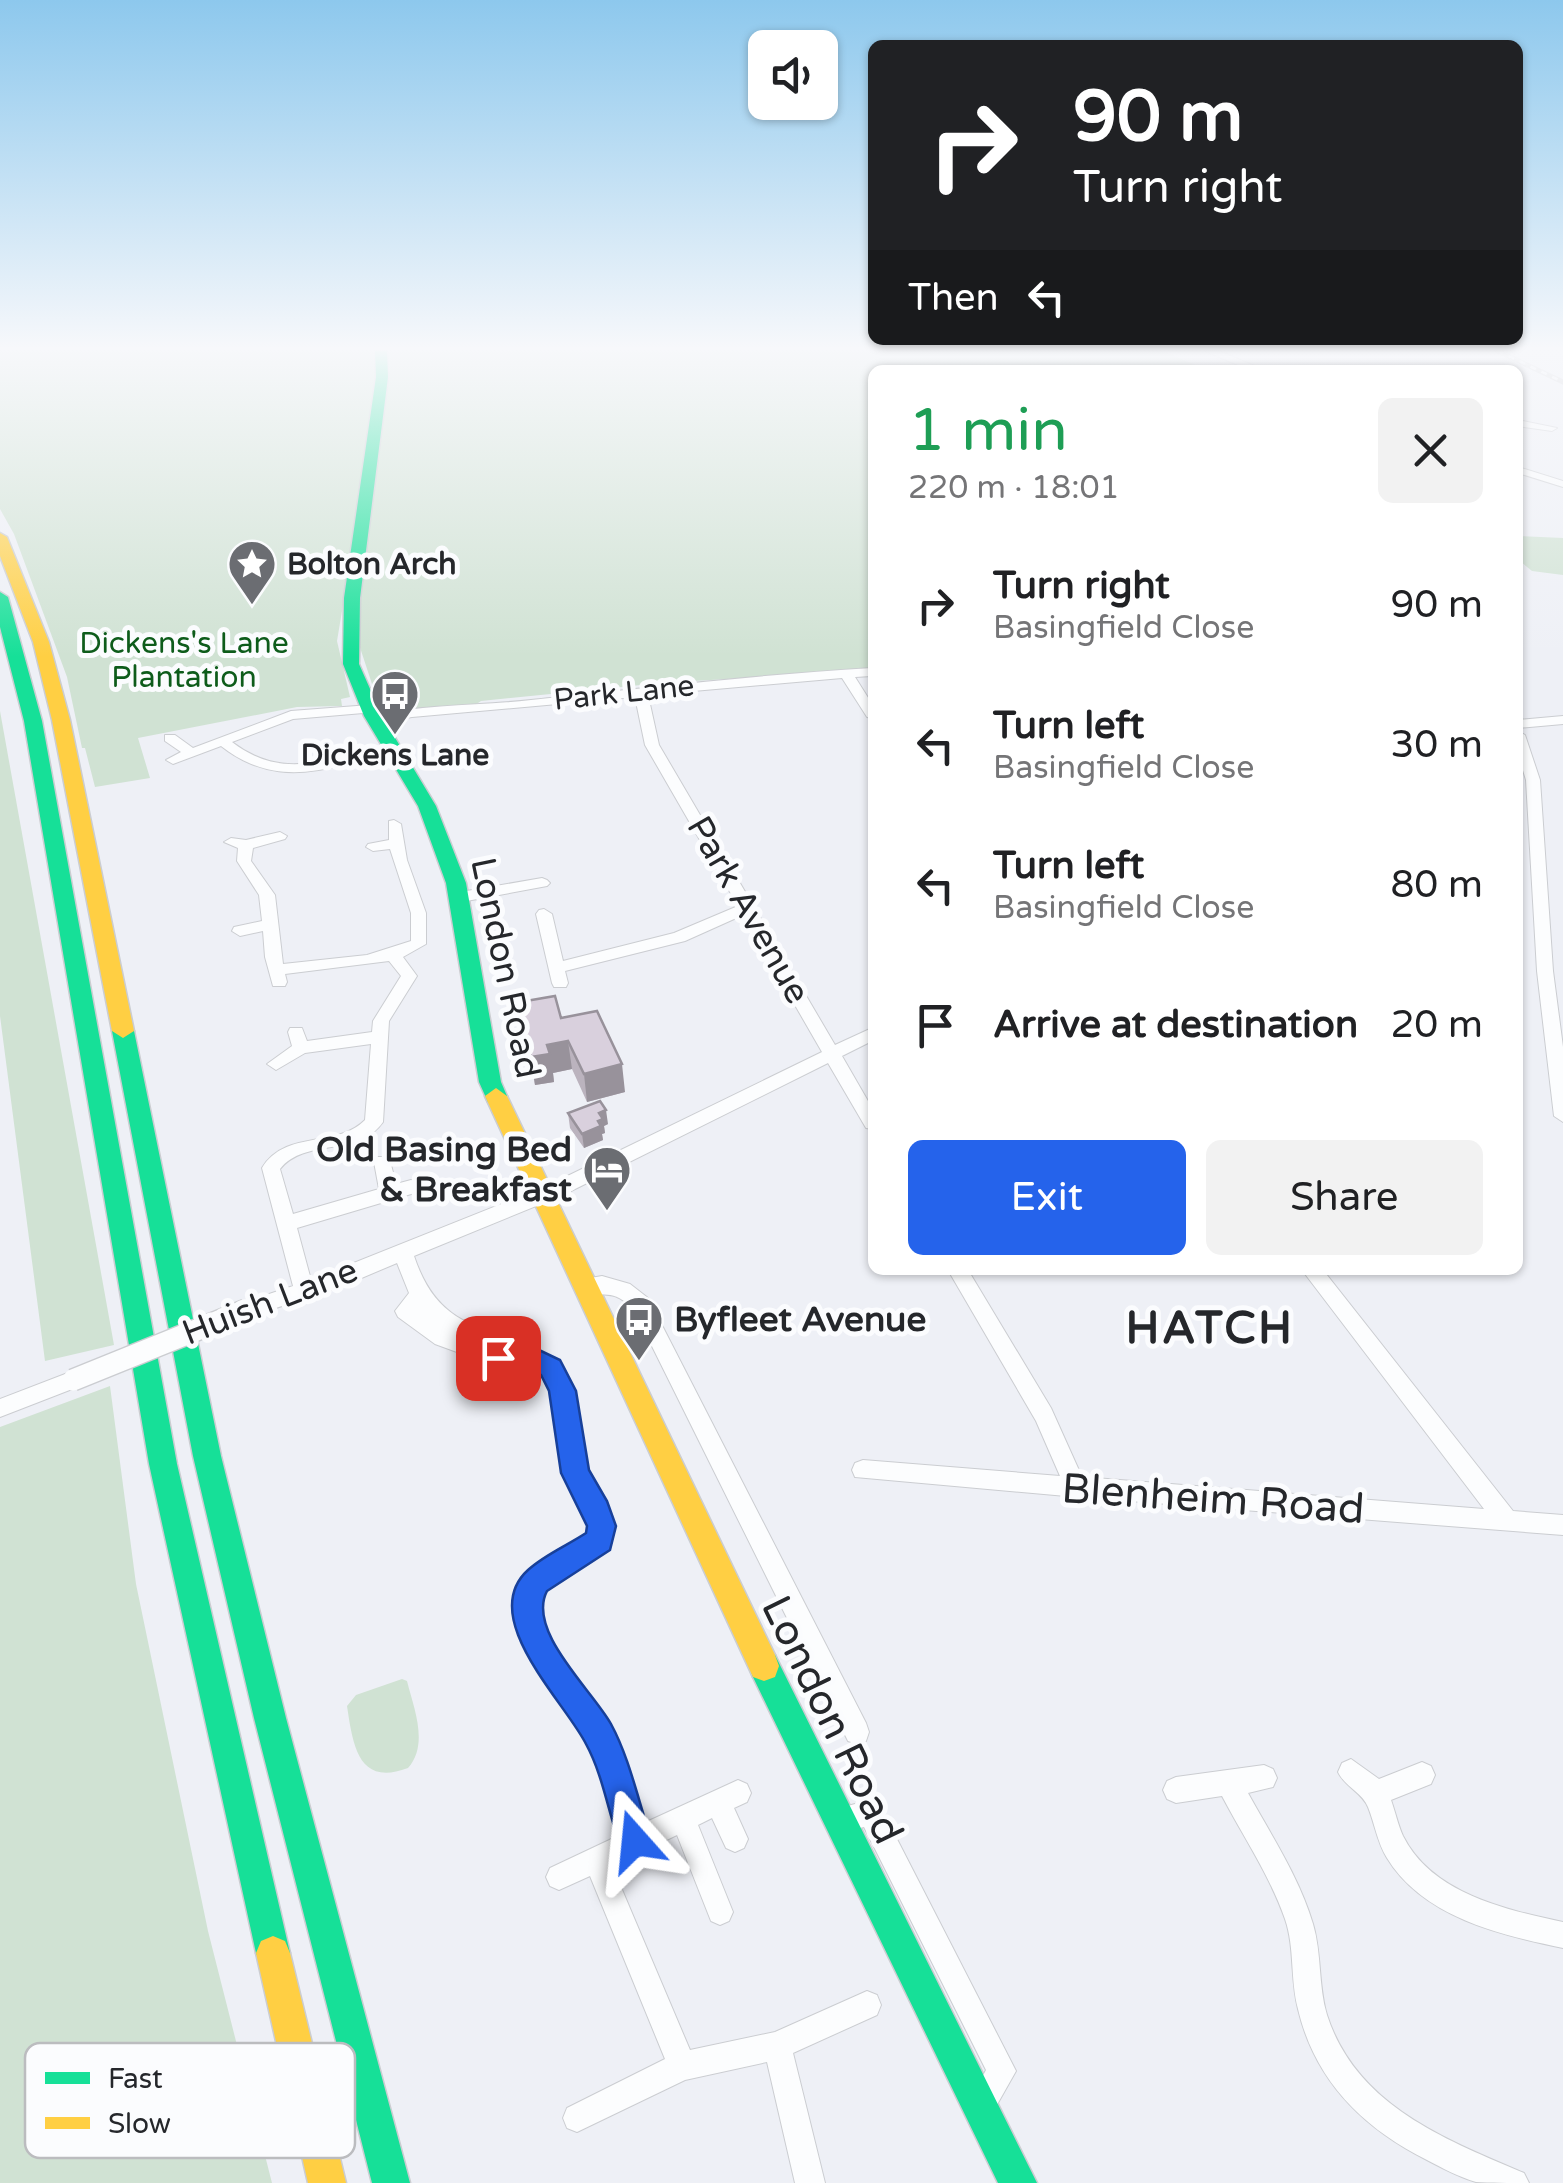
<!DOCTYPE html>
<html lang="en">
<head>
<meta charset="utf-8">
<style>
  :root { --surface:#fff; --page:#f2f2f2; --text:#202124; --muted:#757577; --accent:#2563eb }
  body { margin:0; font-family:"Varela Round",sans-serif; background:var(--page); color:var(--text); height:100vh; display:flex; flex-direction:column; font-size:38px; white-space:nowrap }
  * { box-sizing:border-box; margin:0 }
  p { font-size:32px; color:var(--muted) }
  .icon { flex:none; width:55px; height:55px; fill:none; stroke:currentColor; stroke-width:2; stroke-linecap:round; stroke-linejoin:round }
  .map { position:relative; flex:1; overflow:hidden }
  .panel { position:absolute; left:868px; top:365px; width:655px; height:910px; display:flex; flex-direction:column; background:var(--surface); border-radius:15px; box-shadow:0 2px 8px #0004 }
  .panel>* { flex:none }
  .hud { position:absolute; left:868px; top:40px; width:655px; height:305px; border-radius:15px; box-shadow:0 2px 8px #0004; background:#202124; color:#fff; overflow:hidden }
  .tools { position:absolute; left:748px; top:30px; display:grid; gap:20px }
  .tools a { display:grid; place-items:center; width:90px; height:90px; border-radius:15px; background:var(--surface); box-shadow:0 2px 8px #0004; font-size:50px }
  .pin { position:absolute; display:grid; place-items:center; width:85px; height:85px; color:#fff; margin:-42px; border-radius:20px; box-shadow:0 5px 15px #0006 }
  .me { position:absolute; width:110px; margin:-55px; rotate:342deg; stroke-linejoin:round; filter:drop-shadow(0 0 8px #0008) }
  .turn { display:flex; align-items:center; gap:35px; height:210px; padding:0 40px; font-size:45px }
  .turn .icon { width:130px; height:130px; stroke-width:2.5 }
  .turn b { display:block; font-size:70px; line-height:85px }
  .then { display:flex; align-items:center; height:95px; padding:0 40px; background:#0003; gap:20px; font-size:38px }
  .round { display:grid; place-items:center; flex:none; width:105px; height:105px; border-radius:15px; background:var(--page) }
  .head { display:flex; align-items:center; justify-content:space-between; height:170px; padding:0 40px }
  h1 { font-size:60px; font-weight:600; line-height:75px; color:#1e9e55 }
  .primary-button { display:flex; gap:20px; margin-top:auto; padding:20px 40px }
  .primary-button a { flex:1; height:115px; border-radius:15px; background:var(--accent); color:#fff; font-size:40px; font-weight:600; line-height:115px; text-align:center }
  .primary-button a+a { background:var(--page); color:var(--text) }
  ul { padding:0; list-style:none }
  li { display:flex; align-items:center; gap:30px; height:140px; padding:0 40px }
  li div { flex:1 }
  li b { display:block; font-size:38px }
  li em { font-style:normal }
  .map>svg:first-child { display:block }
  .green { fill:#d0e2d3 }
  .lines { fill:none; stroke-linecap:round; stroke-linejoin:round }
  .street-casing { stroke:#cbcdd1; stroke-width:2 }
  .fast-casing { stroke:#cbcdd1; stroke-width:3 }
  .slow-casing { stroke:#cbcdd1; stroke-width:3 }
  .street { fill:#fcfdfe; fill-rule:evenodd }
  .fast { fill:#16e098; fill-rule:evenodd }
  .slow { fill:#ffcf43; fill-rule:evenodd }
  .rail-casing { stroke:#c3c3c5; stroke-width:5 }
  .rail { stroke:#fbfcfe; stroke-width:2.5; stroke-dasharray:6; stroke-linecap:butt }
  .street-bridge-casing { stroke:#cbcdd1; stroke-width:24; stroke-linecap:butt }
  .street-bridge { stroke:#fcfdfe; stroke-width:21 }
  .wall { fill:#bbb3be }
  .shaded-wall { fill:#98929b }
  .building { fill:#d9d0dd; stroke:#98929b; stroke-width:2.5 }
  .route { fill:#2563eb; stroke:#184099; stroke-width:2.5 }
  .labels { text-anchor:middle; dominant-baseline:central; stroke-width:10; stroke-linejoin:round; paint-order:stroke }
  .far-poi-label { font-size:30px; font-weight:bold; fill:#25272b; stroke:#fbfcfe; text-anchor:start }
  .far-park-label { font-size:30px; fill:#0e5c1b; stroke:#fbfcfe }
  .far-street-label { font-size:30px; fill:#25272b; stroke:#fbfcfe }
  .street-label { font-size:35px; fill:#25272b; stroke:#fbfcfe }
  .poi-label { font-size:35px; font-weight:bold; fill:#25272b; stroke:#fbfcfe; text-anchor:end }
  .near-street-label { font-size:42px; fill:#25272b; stroke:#fbfcfe }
  .district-label { font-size:45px; font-weight:bold; letter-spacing:2.5px; fill:#25272b; stroke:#fbfcfe }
  .key { fill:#fbfcfe; stroke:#bbbcbf; stroke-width:2.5 }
  .key-label { font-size:28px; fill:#25272b }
</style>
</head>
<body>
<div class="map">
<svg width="1563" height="2183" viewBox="0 0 1563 2183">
  <rect width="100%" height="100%" fill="#eef0f6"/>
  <path class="green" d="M0,351H1163L1207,370H872V670L661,683L481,701L475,705L393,710L373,687L344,599L337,641L350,697L341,699L342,706L297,707L138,738L150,778L95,787L85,748H82L67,677L14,534L0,509Z
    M1518,536L1563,538V575L1532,571L1521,562L1518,565Z
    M0,711L114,1345L45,1361L0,1016Z
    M110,1386L136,1584L208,1931L272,2183H0V1427Z
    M402,1679L407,1681C414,1709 429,1744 408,1768C358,1787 353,1745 347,1706L356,1695Z"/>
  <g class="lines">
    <g class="street-casing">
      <path id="street" d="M1205,351H1219L1264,370H1250Z
        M1518,420L1557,428L1552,431L1518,426Z
        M1518,467L1563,481V487L1518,473Z
        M872,668V676L855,677L872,704V718L867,717L842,678L648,695L659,745L835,1045L872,1028V1041L842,1056L872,1108V1129L866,1128L828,1063L563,1195L414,1256C434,1316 466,1324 521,1343C536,1349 551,1354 561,1366C586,1399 573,1441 588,1477C598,1500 620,1522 608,1548C592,1558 546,1581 540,1597C527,1631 588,1695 606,1723C622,1747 633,1796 642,1824L738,1780L747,1784L751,1793L747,1802L734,1808L748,1839L744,1848L735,1852L726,1848L712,1818L698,1825L733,1912L729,1921L720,1925L711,1921L677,1835L612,1866L690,2050L775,2032L867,1991L877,1995L881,2005L877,2015L793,2053L825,2183H795L767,2062L685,2080L577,2132L567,2128L563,2118L567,2108L665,2059L590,1876L559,1890L550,1886L546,1877L550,1868L620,1835C611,1808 602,1764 588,1740C570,1707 506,1639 515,1599C522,1567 564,1551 589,1536C588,1510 570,1492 564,1468C557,1441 564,1406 549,1382C541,1370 529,1364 516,1359L498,1367L435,1344L398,1317L395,1311L409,1293L397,1263L345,1285L246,1318L239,1316L236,1310L239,1304L293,1286L262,1168C286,1129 336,1149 365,1120L371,1044L305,1053L276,1070L267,1064L292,1046L288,1032L290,1028H302L307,1041L372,1032L373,1021L401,976L389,961L285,974L287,982L285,986H273L265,957L263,931L240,936L232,931L234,927L262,921L259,895L237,861L238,848L224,842L231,838L246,840L280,832L287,836L285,839L253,848L251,861L275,895L283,964L367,955L411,941V913L390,849L373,851L366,847L368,844L389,840V821L394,820L401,824L407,860L426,913V944L403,957L417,976L389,1021L383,1122C358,1158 306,1137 280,1169L293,1214L379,1189L374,1162L377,1157H389L396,1184L411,1180L418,1182L420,1187L418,1192L297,1228L311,1280L549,1185L822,1052L743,915L685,941L565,971L568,983L566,987H554L552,983L536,914L539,910L544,909L552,914L563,961L674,933L738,906L645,745L635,697L412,717L376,723L371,722V716C424,704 478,706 531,700C645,688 757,675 872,668Z
        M370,705L375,706V712L293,719L232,742C266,768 297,768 337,758L342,759V765C297,777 259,776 221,746L173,764L166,760L181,752L165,741V735H175L193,748L291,711Z
        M1563,716V724L1518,728V720Z
        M1518,731L1525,735L1540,780L1553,971L1563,1047V1122L1554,1116L1537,971L1526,780L1518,754Z
        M542,878L547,880L550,883L547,886L461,902L453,897L461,892Z
        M948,1270H968L1051,1408L1082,1477L1484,1509L1302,1270H1323L1513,1511L1563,1515V1535L1079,1497L1074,1499L1066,1496L855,1477L852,1470L855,1463L863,1460L1060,1476L1036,1421Z
        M602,1276L630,1284L648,1298L866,1723L869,1732L866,1741L857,1744L848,1741L634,1310C612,1287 604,1298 579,1292L576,1286L579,1280Z
        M73,1371L80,1374L83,1380L80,1386L0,1417V1399Z
        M1351,1759L1379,1779L1422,1762L1431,1766L1435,1775L1431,1784L1391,1800C1395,1811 1398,1825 1403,1836C1432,1894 1507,1910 1563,1922V1948C1500,1935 1423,1917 1387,1858C1377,1842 1375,1824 1368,1807C1362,1792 1345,1787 1338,1772L1342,1763Z
        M1264,1765L1273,1769L1277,1778L1273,1787L1248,1793C1271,1835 1299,1877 1313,1924C1322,1954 1318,1986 1327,2015C1356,2105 1444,2139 1524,2173L1529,2183C1512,2183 1491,2183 1476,2182C1459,2177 1442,2168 1427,2160C1363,2128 1315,2081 1298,2009C1290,1979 1295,1948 1285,1919C1270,1876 1243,1836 1222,1796L1176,1803L1167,1799L1163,1790L1167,1781L1176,1777Z
        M870,1800L879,1804L1016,2071L990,2117L980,2121L970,2117L966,2107L986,2070L864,1827L838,1833L829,1829L825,1820L829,1811Z"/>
    </g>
    <g class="fast-casing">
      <path id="fast" d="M375,351H387L388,377L360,598L359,664L382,716L436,806L466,883L501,1082L507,1096L496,1104L488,1102L479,1082L446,883L418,806L364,716L343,664L344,598L376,377Z
        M0,592L8,597L42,721L177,1464L290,1953L285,1965L273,1970L261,1965L256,1953L149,1464L24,721L0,627Z
        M123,1024L134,1031L221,1456L286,1718L410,2183H372L254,1718L193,1456L112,1031Z
        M764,1651L775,1655L1037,2183H998L753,1677L749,1666L753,1655Z"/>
    </g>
    <g class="slow-casing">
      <path id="slow" d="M0,533L7,537L49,642L70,720L134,1031L123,1038L112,1031L52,720L33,642L0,556Z
        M496,1088L507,1096L775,1655L779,1666L775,1677L764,1681L753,1677L485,1096Z
        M273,1936L285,1941L290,1953L346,2183H308L256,1953L261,1941Z"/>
    </g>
    <use href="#street" class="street"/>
    <use href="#fast" class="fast"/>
    <use href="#slow" class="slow"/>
    <g class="rail-casing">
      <path id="rail" d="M1498,351L1563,382"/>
    </g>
    <use href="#rail" class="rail"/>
    <g class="street-bridge-casing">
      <path id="street-bridge" d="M73,1380L246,1310"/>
    </g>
    <use href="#street-bridge" class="street-bridge"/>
  </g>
  <path class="wall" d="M520,1002L561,1018L625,1092L587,1102L572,1069L553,1073L554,1082L535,1085Z
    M568,1113L608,1124L604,1126L605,1133L602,1134L603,1140L584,1148L570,1128Z"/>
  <path class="shaded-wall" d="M568,1041L572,1069L553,1073L554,1082L535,1085L531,1057L547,1045Z
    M622,1064L625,1092L587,1102L584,1074Z
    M606,1110L608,1124L604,1126L605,1133L602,1134L603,1140L584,1148L582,1134L599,1113Z"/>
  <path class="building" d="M555,996L561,1018L597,1011L622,1064L584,1074L568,1041L547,1045L550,1054L531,1057L520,1002Z
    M600,1101L606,1110L599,1113L603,1119L598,1121L601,1126L582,1134L568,1113Z"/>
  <linearGradient id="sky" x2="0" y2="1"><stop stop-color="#8dc8ed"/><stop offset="0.53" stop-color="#f7f8fb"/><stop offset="1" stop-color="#f7f8fb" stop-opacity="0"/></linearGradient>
  <rect width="1563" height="657" fill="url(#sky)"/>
  <path class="route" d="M516,1339L560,1360L576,1391L589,1470L607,1501L616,1526L610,1550L547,1591C526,1631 593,1691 611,1724C630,1759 639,1804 652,1841L647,1853L635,1858L623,1853C609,1818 604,1777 586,1744C565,1702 476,1617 528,1570C544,1555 568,1545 586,1533L587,1526L561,1473L549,1391L541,1375L515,1362L498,1369L488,1366L484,1358L488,1350Z"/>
  <defs>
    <g id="sight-pin" transform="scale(2.5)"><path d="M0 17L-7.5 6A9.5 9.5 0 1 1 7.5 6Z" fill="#6b6d72" stroke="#fbfcfe"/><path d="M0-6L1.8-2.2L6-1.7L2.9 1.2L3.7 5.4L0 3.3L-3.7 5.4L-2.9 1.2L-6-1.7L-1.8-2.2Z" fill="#fff"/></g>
    <g id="bus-pin" transform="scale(2.5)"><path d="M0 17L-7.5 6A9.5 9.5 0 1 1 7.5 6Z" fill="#6b6d72" stroke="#fbfcfe"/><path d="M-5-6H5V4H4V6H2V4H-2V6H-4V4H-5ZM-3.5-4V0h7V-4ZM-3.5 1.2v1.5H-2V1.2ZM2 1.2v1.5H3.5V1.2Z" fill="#fff"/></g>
    <g id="hotel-pin" transform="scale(2.5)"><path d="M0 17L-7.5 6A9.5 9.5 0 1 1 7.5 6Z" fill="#6b6d72" stroke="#fbfcfe"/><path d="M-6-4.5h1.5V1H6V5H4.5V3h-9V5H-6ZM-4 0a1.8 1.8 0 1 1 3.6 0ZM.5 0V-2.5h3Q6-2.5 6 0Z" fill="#fff"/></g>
  </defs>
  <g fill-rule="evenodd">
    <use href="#sight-pin" x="252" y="564"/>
    <use href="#bus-pin" x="395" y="694"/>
    <use href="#hotel-pin" x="607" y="1170"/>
    <use href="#bus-pin" x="639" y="1320"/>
  </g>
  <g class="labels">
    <g class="far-poi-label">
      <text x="287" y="564">Bolton Arch</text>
      <text x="395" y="755" text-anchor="middle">Dickens Lane</text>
    </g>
    <g class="far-park-label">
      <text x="184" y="643">Dickens's Lane<tspan x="184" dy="34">Plantation</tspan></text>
    </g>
    <g class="far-street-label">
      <text transform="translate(624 693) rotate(-6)">Park Lane</text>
    </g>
    <g class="street-label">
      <text transform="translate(748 910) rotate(60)">Park Avenue</text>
      <text transform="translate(505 968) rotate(78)">London Road</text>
      <text transform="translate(270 1302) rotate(-21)">Huish Lane</text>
    </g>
    <g class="poi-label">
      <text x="572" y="1150">Old Basing Bed<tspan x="572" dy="40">&amp; Breakfast</tspan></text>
      <text x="674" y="1320" text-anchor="start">Byfleet Avenue</text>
    </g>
    <g class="near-street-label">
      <text transform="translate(1213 1499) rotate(4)">Blenheim Road</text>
      <text transform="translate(832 1720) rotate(64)">London Road</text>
    </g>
    <g class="district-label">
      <text x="1210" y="1329">HATCH</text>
    </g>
  </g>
  <rect x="25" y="2043" width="330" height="115" rx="15" class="key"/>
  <rect x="45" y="2072" width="45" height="12" fill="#16e098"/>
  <rect x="45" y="2117" width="45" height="12" fill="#ffcf43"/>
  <g class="key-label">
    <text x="108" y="2088">Fast</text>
    <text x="108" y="2133">Slow</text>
  </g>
</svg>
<div class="tools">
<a><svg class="icon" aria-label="sound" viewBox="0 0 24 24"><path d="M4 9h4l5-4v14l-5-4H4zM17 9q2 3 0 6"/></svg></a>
</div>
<div class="pin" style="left:498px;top:1358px;background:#d93025"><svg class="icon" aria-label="arrive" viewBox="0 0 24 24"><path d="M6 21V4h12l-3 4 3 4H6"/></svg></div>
<svg class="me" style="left:635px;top:1841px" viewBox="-20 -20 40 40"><path d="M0-17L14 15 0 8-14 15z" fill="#2563eb" stroke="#fff" stroke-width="4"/></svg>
<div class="hud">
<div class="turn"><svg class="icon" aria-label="right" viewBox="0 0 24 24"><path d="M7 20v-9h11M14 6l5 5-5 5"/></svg><div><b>90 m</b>Turn right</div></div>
<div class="then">Then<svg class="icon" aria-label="left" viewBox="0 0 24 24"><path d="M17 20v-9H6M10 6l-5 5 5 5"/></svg></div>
</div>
<section class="panel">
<div class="head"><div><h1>1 min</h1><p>220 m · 18:01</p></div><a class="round"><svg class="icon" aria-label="close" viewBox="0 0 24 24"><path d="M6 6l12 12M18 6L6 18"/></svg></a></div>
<ul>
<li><svg class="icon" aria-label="right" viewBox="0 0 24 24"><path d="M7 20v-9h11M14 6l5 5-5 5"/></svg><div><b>Turn right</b><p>Basingfield Close</p></div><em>90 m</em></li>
<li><svg class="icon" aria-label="left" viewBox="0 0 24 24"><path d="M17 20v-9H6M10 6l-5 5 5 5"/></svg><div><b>Turn left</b><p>Basingfield Close</p></div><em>30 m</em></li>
<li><svg class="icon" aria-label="left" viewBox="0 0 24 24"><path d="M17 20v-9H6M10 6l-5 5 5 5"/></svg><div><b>Turn left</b><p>Basingfield Close</p></div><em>80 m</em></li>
<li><svg class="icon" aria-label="arrive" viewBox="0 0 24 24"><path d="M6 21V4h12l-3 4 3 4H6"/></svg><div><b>Arrive at destination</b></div><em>20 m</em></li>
</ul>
<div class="primary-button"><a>Exit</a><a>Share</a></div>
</section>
</div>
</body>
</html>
